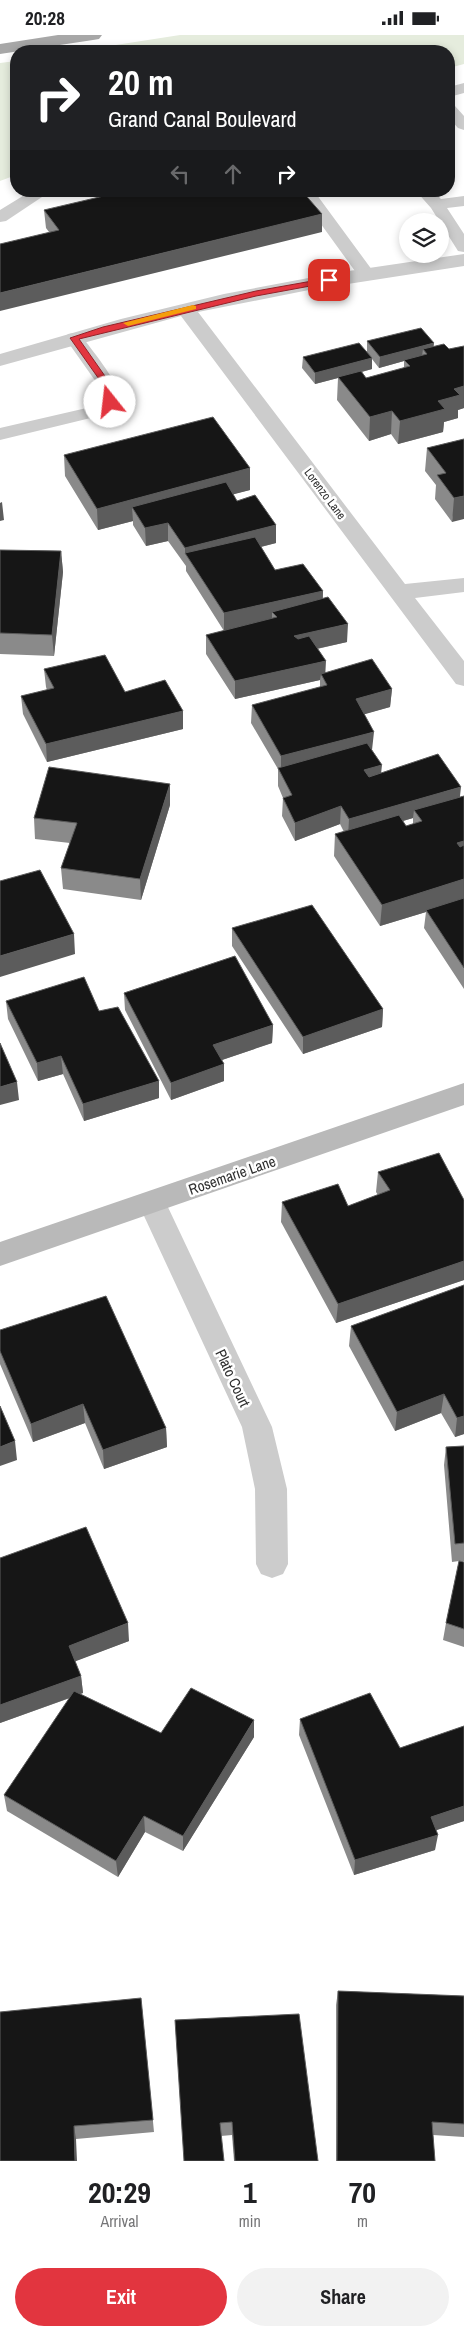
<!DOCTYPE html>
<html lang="en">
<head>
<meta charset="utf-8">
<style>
  :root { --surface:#fff; --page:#f2f2f2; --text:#202124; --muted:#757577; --accent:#e2353f }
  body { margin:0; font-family:"Archivo Narrow",sans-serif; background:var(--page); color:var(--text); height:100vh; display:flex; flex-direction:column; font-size:19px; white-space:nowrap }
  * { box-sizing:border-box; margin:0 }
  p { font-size:16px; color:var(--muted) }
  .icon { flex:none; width:28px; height:28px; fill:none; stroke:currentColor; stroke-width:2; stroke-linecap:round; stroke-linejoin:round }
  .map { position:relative; height:2126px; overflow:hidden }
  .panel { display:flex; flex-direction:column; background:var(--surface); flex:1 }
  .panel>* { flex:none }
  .guide { position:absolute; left:10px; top:10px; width:445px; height:152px; border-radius:20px; box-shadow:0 2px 8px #0003; background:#202124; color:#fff; overflow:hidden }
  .tools { position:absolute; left:399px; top:178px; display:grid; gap:10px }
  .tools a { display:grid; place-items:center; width:50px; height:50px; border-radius:50%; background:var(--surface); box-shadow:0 2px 8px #0003; font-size:25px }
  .pin { position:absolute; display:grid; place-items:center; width:42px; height:42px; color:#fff; margin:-21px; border-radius:10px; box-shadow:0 2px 8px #0006 }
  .me { position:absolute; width:55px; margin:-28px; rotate:344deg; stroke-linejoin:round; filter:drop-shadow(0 0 4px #0008) }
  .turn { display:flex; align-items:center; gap:18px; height:105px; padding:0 15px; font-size:22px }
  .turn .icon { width:65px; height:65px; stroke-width:2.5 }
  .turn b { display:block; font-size:35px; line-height:42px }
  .lanes { display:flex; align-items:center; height:48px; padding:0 15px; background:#0003; justify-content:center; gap:25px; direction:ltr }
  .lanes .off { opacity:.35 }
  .eta { display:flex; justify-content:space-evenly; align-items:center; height:85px; text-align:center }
  .eta b { font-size:30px; font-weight:700; line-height:35px }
  .button { display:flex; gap:10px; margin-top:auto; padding:10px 15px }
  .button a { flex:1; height:58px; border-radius:30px; background:var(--accent); color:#fff; font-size:20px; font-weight:700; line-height:58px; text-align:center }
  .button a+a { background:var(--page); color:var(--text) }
  .status { display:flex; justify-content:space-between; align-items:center; height:35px; padding:0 25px; background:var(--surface); direction:ltr }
  .status svg { height:14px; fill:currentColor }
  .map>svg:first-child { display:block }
  .green { fill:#e5ecdd }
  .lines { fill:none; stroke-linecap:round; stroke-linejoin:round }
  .lane { fill:#ccc; fill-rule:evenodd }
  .street { fill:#ccc; fill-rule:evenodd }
  .secondary { fill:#b9b9b9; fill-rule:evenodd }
  .primary { fill:#a7a7a7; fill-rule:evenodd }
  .wall { fill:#8a8a8a; fill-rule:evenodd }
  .shaded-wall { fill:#5c5c5c }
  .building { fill:#161616; stroke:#5c5c5c }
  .route { fill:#e2353f; stroke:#932229 }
  .slow { fill:#f59e0b }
  .labels { text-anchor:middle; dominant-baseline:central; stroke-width:5; stroke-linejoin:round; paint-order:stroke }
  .far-street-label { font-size:12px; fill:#2f2f2f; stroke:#fff }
  .street-label { font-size:15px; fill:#2f2f2f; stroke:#fff }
</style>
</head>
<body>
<div class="status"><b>20:28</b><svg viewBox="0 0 49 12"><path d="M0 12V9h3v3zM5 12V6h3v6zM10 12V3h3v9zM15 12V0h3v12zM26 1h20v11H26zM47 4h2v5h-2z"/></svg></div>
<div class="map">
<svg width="464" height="2126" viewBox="0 0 464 2126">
  <rect width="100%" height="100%" fill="#fff"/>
  <path class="green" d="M180,0H464V29L449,33V16H77Z
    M16,26V140L0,146V28Z"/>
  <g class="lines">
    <path class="lane" d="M464,48V58L449,62V52Z
      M449,69L455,71L464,81V95L458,93L449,83Z
      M31,156H51L6,186L0,187V175Z
      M297,156H314L375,239L372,243H360Z
      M416,156H433L441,164L464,161V171L447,173L464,199V217L458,216L431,173Z
      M74,298L80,299C90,313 124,352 119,367C117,373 108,377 103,380L0,405V393L91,372L101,365V354L65,303L68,299Z"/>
    <path class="street" d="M464,219V231L309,255L198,277L405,549L464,543V557L415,563L464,626V651L456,649L181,281L0,331V319L121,284L224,259L335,238Z
      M152,1157L162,1160L166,1168L272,1392L287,1454L288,1529L283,1539L272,1543L261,1539L256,1529L255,1454L242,1392L138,1168L142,1160Z"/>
    <path class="secondary" d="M464,1048V1070L0,1231V1207Z"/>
    <path class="primary" d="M58,0H102L99,4L93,5L0,19V9Z"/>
  </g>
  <path class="wall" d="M44,175L322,179V197H49L46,193Z
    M367,306L433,311L449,314L464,311V373L458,375V383L444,387L443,397L398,409L391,399L369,406L337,365L338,343L315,349L302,333L303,322L367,316ZM372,324L379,333L404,326V333L366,343L362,337L372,334Z
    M464,404L452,487L435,464L436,450L425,436L427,413Z
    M64,420L250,433V455L233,459L237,466L276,490V508L261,512L275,535L323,556V564L347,607L317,614L325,638L392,654L390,672L364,679L372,715L381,738L460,762L464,761V954L424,893L426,877L380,891L334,821L335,799L344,797L340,789L295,806L282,781L283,763L278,751V734L251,688L252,670L320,652V645L235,664L206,619V600L224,596L186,536V531L168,506L146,511L133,490V486L98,495L65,441ZM413,783V789L406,791L403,786Z
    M0,515L61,516L63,537L54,621L0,619Z
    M44,634L125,657L183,676V694L47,727L23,679L21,661L47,655L46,652Z
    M170,770L141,865L63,854L61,833L70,808L35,804L34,783Z
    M232,893L383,974L382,992L303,1019L232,911Z
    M124,958L273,990L272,1008L222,1025L224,1029V1046L171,1065L125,975Z
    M6,966L159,1046V1063L84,1086L63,1039L38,1046L8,984Z
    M378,1137L464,1165V1245L336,1288L281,1187L282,1167L348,1171L378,1160L376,1157Z
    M464,1250V1399L455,1402L441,1378L395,1396L349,1311L351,1291Z
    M0,1295L166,1393L167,1412L104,1434L85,1388L33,1407L0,1329Z
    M464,1411V1526H460L464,1527V1612L443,1605L446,1588L459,1526L452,1527L444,1430L446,1412Z
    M0,1523L129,1606L75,1626L81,1641L83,1658L80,1659L161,1698L254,1702L183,1816L145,1797L118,1842L7,1776L4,1760L70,1663L0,1688Z
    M300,1684L400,1713L464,1691V1786L436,1795L435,1815L354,1840L299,1700Z
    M338,1956L464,1961V2102L433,2100L435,2126H336V1970Z
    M141,1963L154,2097L76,2104L0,2126Z
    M175,1985L318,2126H234L232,2100L221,2101Z"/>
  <path class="shaded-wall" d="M322,179V197L0,276V258Z
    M434,308L433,319H427L423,314L422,321L404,325V326L379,333L380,322Z
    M372,323V334L315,349V338Z
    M464,351V373L458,375V383L444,387L443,397L398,409L400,386L438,366L454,354Z
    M392,376L391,399L369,406L370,382Z
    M250,433V455L140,484L132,472L133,486L98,495L97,474Z
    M464,461V484L452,487L454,463Z
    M2,467L4,485L0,486V468Z
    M168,488V506L146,511L145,493Z
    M276,490V508L193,529L185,518V531V513Z
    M61,516L63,537L54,621L52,600Z
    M323,556L322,574L272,577V585L224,596V578Z
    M348,589L347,607L293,619L294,601Z
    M326,626L325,644L321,639L320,645L235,664V646Z
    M392,654L390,672L355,682L356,664Z
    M183,676V694L47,727L46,709Z
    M374,697L372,715L281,739V721Z
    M382,730L380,748L363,753L364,735Z
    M170,749V770L141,865L140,844Z
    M461,752L459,770L414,775L413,783L348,802L349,784Z
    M341,771L340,789L295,806V788Z
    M464,806V826L457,808Z
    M464,844V865L426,875V877L380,891L382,870Z
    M74,899L75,919L0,942V921Z
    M383,974L382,992L303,1019V1002Z
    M273,990L272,1008L213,1028V1010Z
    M61,1021L63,1039L38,1046L37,1028Z
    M224,1029V1046L171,1065V1048Z
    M159,1046V1063L84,1086L83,1069Z
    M17,1047L19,1065L0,1070V1052Z
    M464,1226V1245L336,1288L338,1269Z
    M444,1359L441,1378L395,1396L397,1377Z
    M83,1369L85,1388L33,1407L31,1389Z
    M464,1381V1399L455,1402L457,1383Z
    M166,1393L167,1412L104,1434L103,1415Z
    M15,1406L17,1425L0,1431V1412Z
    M128,1588L129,1606L71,1628L69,1611Z
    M81,1641L83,1658L0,1688V1670Z
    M254,1685V1702L183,1816V1801Z
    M464,1771V1786L428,1798L431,1782Z
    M144,1781L145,1797L118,1842L116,1826Z
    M438,1800L435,1815L354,1840L355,1825Z
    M74,2091L76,2104L77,2126H75Z"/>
  <path class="building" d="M125,156H302L322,179L0,258V209L59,195L44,175Z
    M421,293L434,308L380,322L367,306Z
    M359,308L372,323L315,338L303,322Z
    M444,309L449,314L464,311V351L454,354L460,360L438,366L445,374L400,386L392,376L370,382L338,342L361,336L366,343L410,331L404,325L427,319L423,314Z
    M213,382L250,433L97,474L64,420Z
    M464,404V461L454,463L437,440L446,438L427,413Z
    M226,447L237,466L255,460L276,490L185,513L168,488L145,493L132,472Z
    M255,502L275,535L303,529L323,556L224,578L185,518Z
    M0,515L61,516L52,600L0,598Z
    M328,562L348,589L294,601L298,604L309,601L326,626L235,646L206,600L277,582L272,577Z
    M105,620L125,657L165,645L183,676L46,709L21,661L54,653L44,634Z
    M372,624L392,654L356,664L374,697L281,721L252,670L327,650L321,639Z
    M367,708L382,730L364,735L369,742L438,719L461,752L349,784L341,771L295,788L283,763L292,760L278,733Z
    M49,732L170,749L140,844L61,833L77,788L34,783Z
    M464,761V806L457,808L460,812L464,810V844L382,870L335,799L399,780L406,791L422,786L414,775Z
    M40,835L74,899L0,921V846Z
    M464,863V933L426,875Z
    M312,870L383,974L303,1002L232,893Z
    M235,921L273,990L213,1010L224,1029L171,1048L124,958Z
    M84,942L99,976L118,972L159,1046L83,1069L61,1021L37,1028L6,966Z
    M0,1008L17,1047L0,1052Z
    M439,1118L464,1165V1226L338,1269L282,1167L338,1149L348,1171L390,1155L378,1137Z
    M464,1250V1381L457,1383L444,1359L397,1377L351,1291Z
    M106,1261L166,1393L103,1415L83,1369L31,1389L0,1316V1295Z
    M0,1371L15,1406L0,1412Z
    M464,1411V1508L455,1509L446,1412Z
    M86,1492L128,1588L69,1611L81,1641L0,1670V1523Z
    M459,1526L464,1527V1594L446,1588Z
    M191,1653L254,1685L183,1801L144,1781L116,1826L4,1760L74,1656L161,1698Z
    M370,1658L400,1713L464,1691V1771L431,1782L438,1800L355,1825L300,1684Z
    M338,1956L464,1961V2089L432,2087L435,2126H337Z
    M141,1963L153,2085L74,2091L75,2126H0V1977Z
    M299,1979L318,2126H235L232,2087L220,2088L224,2126H184L175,1985Z"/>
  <path class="route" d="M329,243L333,245L332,247L256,261L79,304L114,354V367L110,370L105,367L106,354L70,303L103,292L256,256Z"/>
  <path class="slow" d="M193,270L196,271V274L128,291L123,288Z"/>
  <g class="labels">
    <g class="far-street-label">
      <text transform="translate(325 459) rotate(53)">Lorenzo Lane</text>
    </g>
    <g class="street-label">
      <text transform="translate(232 1140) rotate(-19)">Rosemarie Lane</text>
      <text transform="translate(233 1343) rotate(65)">Plato Court</text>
    </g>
  </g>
</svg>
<div class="tools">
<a><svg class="icon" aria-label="layers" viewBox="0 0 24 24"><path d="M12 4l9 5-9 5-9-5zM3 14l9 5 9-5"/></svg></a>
</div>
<div class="pin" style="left:329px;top:245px;background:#d93025"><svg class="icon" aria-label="arrive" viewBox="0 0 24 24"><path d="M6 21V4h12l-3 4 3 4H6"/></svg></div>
<svg class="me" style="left:110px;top:367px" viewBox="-20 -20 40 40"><circle r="19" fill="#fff"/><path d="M0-13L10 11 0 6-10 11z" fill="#e2353f"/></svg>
<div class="guide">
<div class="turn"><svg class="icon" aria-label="right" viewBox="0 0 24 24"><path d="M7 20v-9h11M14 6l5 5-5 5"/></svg><div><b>20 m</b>Grand Canal Boulevard</div></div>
<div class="lanes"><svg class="icon off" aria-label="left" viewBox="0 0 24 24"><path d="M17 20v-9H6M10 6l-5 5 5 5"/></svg><svg class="icon off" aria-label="ahead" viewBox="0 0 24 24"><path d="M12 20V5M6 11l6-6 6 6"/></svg><svg class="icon" aria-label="right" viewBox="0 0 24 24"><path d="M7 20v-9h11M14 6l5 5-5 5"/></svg></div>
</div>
</div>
<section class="panel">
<div class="eta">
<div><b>20:29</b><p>Arrival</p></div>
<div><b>1</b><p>min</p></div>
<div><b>70</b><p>m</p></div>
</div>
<div class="button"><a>Exit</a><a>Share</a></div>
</section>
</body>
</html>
